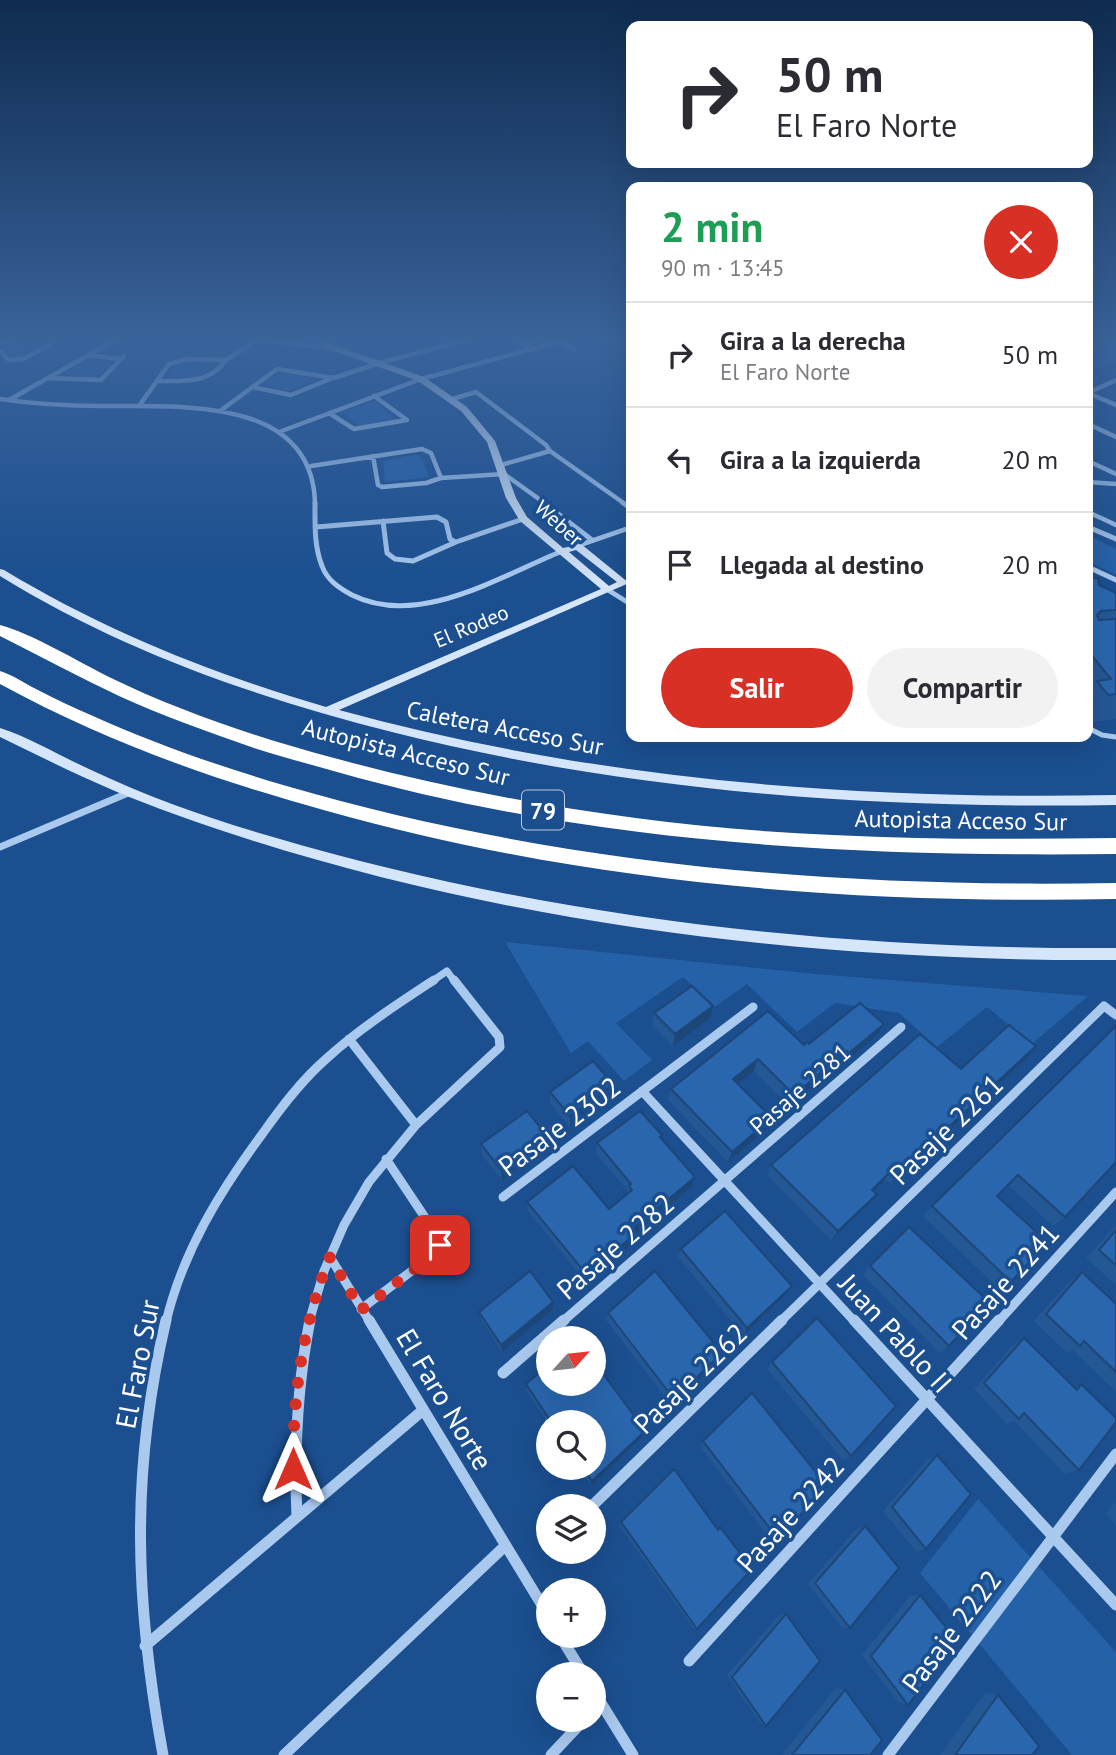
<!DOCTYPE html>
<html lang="es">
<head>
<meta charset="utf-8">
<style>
  :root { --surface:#fff; --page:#f2f2f3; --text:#2b2b33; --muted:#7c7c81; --line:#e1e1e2; --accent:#d93025 }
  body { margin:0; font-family:"PT Sans",sans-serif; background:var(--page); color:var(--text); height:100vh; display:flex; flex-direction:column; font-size:26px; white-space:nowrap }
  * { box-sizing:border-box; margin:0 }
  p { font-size:23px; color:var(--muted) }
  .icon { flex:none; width:38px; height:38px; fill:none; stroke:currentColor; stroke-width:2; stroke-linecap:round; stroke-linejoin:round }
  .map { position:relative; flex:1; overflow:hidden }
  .panel { position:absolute; left:626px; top:182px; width:467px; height:560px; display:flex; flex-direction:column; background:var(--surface); border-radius:14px; box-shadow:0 7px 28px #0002 }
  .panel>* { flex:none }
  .top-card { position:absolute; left:626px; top:21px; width:467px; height:147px; border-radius:14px; box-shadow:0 7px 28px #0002; background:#fff; color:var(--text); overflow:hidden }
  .needle { width:46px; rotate:63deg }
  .tools { position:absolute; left:536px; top:1326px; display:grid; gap:14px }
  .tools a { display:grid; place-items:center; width:70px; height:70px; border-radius:50%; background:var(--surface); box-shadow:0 7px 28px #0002; font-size:35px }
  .pin { position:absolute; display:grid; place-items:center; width:60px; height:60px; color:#fff; margin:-30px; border-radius:14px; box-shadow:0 4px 10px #0006 }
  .me { position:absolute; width:77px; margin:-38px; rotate:0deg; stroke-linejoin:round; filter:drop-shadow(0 0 5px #0008) }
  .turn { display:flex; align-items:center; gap:24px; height:147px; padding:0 35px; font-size:32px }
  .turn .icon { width:91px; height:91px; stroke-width:2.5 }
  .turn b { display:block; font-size:49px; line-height:60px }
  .round { display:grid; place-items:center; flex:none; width:74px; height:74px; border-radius:37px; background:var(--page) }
  .headline { display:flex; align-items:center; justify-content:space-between; height:119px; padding:0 35px }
  h1 { font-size:42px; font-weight:800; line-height:52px; color:#1e9e55 }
  .cta { display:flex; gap:14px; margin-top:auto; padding:14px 35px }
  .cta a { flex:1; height:80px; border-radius:42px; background:var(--accent); color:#fff; font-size:28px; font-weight:800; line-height:80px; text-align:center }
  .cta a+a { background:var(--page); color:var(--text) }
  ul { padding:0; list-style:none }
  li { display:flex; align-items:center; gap:21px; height:105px; padding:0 35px; border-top:2px solid var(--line) }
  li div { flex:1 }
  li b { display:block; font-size:26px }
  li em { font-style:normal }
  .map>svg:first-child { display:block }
  .green { fill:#2461a8 }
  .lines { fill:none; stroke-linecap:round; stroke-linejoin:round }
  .lane-far1 { stroke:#a9c9ee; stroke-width:4.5 }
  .lane { stroke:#a9c9ee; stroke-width:5 }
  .street-far4 { stroke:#a9c9ee; stroke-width:4.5 }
  .street-far3 { stroke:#a9c9ee; stroke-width:5 }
  .street-far2 { stroke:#a9c9ee; stroke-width:7 }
  .street-far1 { stroke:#a9c9ee; stroke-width:9 }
  .street { stroke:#a9c9ee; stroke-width:11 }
  .secondary { fill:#d6e6fa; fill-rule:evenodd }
  .highway { fill:#fff; fill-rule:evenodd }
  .wall { fill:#245895 }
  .shaded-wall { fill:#1d4779 }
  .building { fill:#2a66ad; stroke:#1d4779; stroke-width:2 }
  .route { stroke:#d93025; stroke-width:12; stroke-dasharray:0 21.6 }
  .labels { text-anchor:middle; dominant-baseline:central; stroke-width:7; stroke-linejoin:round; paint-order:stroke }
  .far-street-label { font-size:21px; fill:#fff; stroke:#1b4f8f }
  .shield { fill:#1b4f8f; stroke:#bbcadd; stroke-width:2 }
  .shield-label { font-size:23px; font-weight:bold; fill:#fff }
  .street-label { font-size:24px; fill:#fff; stroke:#1b4f8f }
  .near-street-label { font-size:28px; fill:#fff; stroke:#1b4f8f }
</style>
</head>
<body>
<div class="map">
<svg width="1116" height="1755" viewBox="0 0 1116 1755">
  <rect width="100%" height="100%" fill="#1b4f8f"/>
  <path class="green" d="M27,339H42L47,343L12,359L0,347V345Z
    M1088,339H1116V361L1089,371Z
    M90,359L111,362L96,378L62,375Z
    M217,363L198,377L169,378L178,364Z
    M281,372L316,380L288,391L264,385Z
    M375,401L398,421L359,426L343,412Z
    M415,455L421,456L429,477L385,482L383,461Z
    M1089,536L1116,549V575L1089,562Z
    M505,942L816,974L1088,996L1032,1044L987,1007L937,1047L899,1013L835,1003L797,1032L747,984L715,1007L683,977L616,1023L652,1060L624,1081L588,1041L571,1053Z
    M978,1499L1116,1652V1755H1072L920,1573Z"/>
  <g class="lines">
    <path class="lane-far1" d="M1088,512L1116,525"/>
    <path class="lane" d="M1088,728L1102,735L1116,737"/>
    <path class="street-far4" d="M257,339L340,350
      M513,339L533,349
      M552,339L574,349
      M0,343L16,339
      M524,344L544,339
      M0,351L9,360L23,359L51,344V339
      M88,355L121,359
      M49,378L101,380L124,356
      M157,381C183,381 210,384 226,360
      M252,387L291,395L330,379
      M1088,393L1116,380
      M1088,393L1116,405
      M0,399C34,404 67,406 101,406C178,407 313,395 315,504
      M452,399L476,392L546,445L550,451L625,504
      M9,400L117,339
      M139,406L169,364L187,359L226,360L259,339
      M220,411L277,369L334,378L379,363L471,339
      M329,413L354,429L407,420L374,396
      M1088,424L1116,437
      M279,432L421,379L558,342
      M373,456L378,485L382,487L426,483L441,478L504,474L546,504
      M1088,461L1116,474
      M501,465L550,451
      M311,466L422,449L431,453L441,478
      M1088,482L1116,484"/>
    <path class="street-far3" d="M315,503C315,524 314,546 322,566C327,580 339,588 352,595C418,628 499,577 560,552
      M544,503L592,540
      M623,503L632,509
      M383,521L387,553L395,559L413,561L456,542L523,519
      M316,527L437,517L446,522L450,539L455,542
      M1088,527L1116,539
      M577,546L632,527
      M1088,567L1116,580
      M608,590L632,605"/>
    <path class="street-far2" d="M0,847L128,793
      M431,982L447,971L455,982"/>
    <path class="street-far1" d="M349,1039L416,1125
      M642,1091L855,1322
      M503,1197L753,1007
      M330,1257L370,1322
      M361,1309L437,1252L440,1245L438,1237L386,1159
      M166,1322C183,1251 220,1191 263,1133C282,1106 301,1081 326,1059C359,1029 396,1005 434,980
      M309,1322L324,1271L344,1225L369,1182L416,1125L500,1047L499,1037L454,980
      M562,1322L901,1027
      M780,1322L1104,1006L1116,1015
      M998,1322L1116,1192"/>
    <path class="street" d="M369,1320L548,1615
      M854,1320L1116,1605
      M503,1373L564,1320
      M593,1505L782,1320
      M297,1517C294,1450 297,1386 310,1320
      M560,1636L584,1675
      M145,1646L422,1411
      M689,1661L999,1320
      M593,1690L633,1755
      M163,1755C135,1603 130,1472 166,1320
      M284,1755L505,1546
      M551,1755L584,1720
      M888,1755L1116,1454"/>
    <path class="secondary" d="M313,339H322L343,348L424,377L467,407L495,441L516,498L527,517L563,548L581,544L629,583L339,710C594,780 853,800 1116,795V805C872,809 629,792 392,732C254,697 122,651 0,576V569L4,570C105,631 213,674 326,707L601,589L520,521L506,498L487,442L461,411L418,381L337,352ZM576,550L617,582L609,586L569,552Z
      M0,728C31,738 60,756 89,769C148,797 210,819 273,837C545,917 833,950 1116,948V960C802,962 470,921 174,814C114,793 57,765 0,737Z"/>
    <path class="highway" d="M0,625C31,633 79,662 109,677C160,702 217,723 271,740C453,795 643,827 833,835C927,840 1022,839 1116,838V854C853,857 591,844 337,772C310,764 281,757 254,748C209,732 162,716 119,696C79,677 40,656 0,636Z
      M0,671C13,675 24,683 36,689C55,699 74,708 93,716C155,744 219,766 283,785C557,865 832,888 1116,883V899C847,904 587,884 327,811C214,780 104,741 0,684Z"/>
  </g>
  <path class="wall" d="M1088,579L1116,593V719L1092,722L1088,717Z
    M654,1013L710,1018L673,1046L652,1025Z
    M884,1024L877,1035L843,1064L841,1062L789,1106L754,1071L737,1084L772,1118L767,1129L728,1162L668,1100L671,1089L804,1045Z
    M1116,1026L1065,1217L1053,1226L1008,1185L997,1196L1011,1282L1000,1290L923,1216Z
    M1036,1046L1027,1058L891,1184L885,1179L874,1191L877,1194L870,1203L831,1240L767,1175L771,1165L961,1069Z
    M550,1092L612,1095L570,1127L550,1103Z
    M547,1136V1146L502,1180L482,1155L481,1144Z
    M661,1139L692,1186L634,1235L633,1244L586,1283L528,1211L527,1202L609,1209L627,1194L628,1191L596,1154L597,1143Z
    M1116,1225V1285L1086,1258Z
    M681,1249L786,1294L743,1335L678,1257Z
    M870,1266L949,1346L940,1353L863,1275Z
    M1082,1272L1116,1304V1392L1073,1350L1067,1353L1034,1321L1070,1281Z
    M553,1309L502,1352L481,1320L479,1312Z
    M608,1313L722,1353L718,1360L671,1405L606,1320Z
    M1024,1338L1074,1388L1081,1384L1079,1470L1065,1474L1014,1421L1007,1424L974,1389L1013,1345Z
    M772,1362L851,1456L843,1460L767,1369Z
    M526,1384L643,1436L591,1485L579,1468H593V1423H548L526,1390Z
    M703,1441L778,1539L772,1542L700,1446Z
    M937,1455L926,1549L916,1551L883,1511L927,1460Z
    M1116,1501V1525L1106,1514Z
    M621,1522L718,1529L720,1527L697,1629L693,1628L619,1525Z
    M865,1526L850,1628H842L808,1584L856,1529Z
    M920,1595L908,1705L898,1702L862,1655L910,1596Z
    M786,1614L766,1726L760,1723L727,1675L779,1615Z
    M836,1688L845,1690L870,1755H784L783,1753Z
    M985,1693L998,1695L1032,1755H940Z"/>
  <path class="shaded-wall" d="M713,1006L710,1018L673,1046L675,1034Z
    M884,1024L877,1035L843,1064L849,1053Z
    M1036,1046L1027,1058L891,1184L898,1174Z
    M847,1051L841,1062L789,1106L794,1095Z
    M758,1059L754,1071L729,1090L733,1079Z
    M613,1084L612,1095L570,1127V1116Z
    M772,1118L767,1129L728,1162L732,1152Z
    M547,1136V1146L502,1180L501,1170Z
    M893,1169L885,1179L866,1199L872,1190Z
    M695,1177L692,1186L629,1240L630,1231Z
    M877,1194L870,1203L831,1240L838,1231Z
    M634,1235L633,1244L586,1283L587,1275Z
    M792,1286L786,1294L743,1335L747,1328Z
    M553,1302V1309L502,1352L501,1345Z
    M722,1353L718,1360L671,1405L674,1399Z
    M645,1431L643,1436L591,1485L592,1481Z"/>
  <path class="building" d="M1098,578L1099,585L1116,593V610L1101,611L1097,615L1099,620L1116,619V694L1108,695L1097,681L1111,679L1088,651V579Z
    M692,986L713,1006L675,1034L654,1013Z
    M860,1003L884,1024L849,1053L847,1051L794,1095L758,1059L733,1079L772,1118L732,1152L671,1089L768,1011L804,1045L807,1042L809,1044Z
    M1009,1025L1036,1046L898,1174L893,1169L872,1190L877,1194L838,1231L771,1165L920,1034L961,1069Z
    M1116,1026V1162L1065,1217L1018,1175L997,1196L1047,1242L1011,1282L932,1206Z
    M593,1061L613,1084L570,1116L550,1092Z
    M527,1111L547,1136L501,1170L481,1144Z
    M640,1111L662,1135L660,1137L695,1177L630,1231L634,1235L587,1275L527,1202L573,1166L609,1209L632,1190L629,1186L631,1184L597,1143Z
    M725,1211L792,1286L747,1328L681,1249Z
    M909,1227L989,1302L949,1346L870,1266Z
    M1116,1230V1265L1099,1250Z
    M530,1271L553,1302L501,1345L479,1312Z
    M655,1271L722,1353L674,1399L608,1313Z
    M1082,1272L1116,1304V1372L1084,1341L1080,1346L1046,1314Z
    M817,1318L896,1406L851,1456L772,1362Z
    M1024,1338L1077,1390L1081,1384L1116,1418V1422L1079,1470L1024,1413L1019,1419L984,1383Z
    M593,1360L645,1431L592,1481L583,1468H593V1423H552L526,1384L548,1365V1384H593Z
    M752,1393L827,1486L778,1539L703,1441Z
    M937,1455L971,1494L926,1549L892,1507Z
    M674,1469L718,1530L720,1527L752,1569L697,1629L621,1522Z
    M865,1526L899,1568L850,1628L815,1583Z
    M920,1595L957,1641L908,1705L871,1656Z
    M786,1614L820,1661L766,1726L732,1677Z
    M845,1690L882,1740L870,1755H792Z
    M998,1695L1039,1746L1032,1755H955Z"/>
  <linearGradient id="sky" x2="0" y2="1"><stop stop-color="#0f2b4f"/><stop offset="0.58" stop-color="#39639b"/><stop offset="1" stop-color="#39639b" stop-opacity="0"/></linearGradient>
  <rect width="1116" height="584" fill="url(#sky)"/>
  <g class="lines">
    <path class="route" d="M293,1469C293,1395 302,1326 330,1257L361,1310L437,1252L440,1245"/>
  </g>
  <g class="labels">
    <g class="far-street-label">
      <text transform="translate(559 523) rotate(42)">Weber</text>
      <text transform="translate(471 626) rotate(-23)">El Rodeo</text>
    </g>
    <rect class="shield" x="522" y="790.5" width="42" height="39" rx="5"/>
    <g class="shield-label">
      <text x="543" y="810">79</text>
    </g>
    <g class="street-label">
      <text transform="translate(505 728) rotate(11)">Caletera Acceso Sur</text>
      <text transform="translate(406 752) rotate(14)">Autopista Acceso Sur</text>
      <text transform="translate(961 820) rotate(1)">Autopista Acceso Sur</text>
      <text transform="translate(800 1089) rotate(-41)">Pasaje 2281</text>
    </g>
    <g class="near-street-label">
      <text transform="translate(559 1126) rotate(-37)">Pasaje 2302</text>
      <text transform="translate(946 1129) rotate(-44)">Pasaje 2261</text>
      <text transform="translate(615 1246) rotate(-41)">Pasaje 2282</text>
      <text transform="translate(1005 1281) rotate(-48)">Pasaje 2241</text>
      <text transform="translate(896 1333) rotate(47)">Juan Pablo II</text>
      <text transform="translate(137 1364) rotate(-79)">El Faro Sur</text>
      <text transform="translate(690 1378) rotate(-44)">Pasaje 2262</text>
      <text transform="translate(445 1399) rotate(59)">El Faro Norte</text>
      <text transform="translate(790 1514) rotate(-48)">Pasaje 2242</text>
      <text transform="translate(951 1631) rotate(-53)">Pasaje 2222</text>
    </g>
  </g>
</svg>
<div class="tools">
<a><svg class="needle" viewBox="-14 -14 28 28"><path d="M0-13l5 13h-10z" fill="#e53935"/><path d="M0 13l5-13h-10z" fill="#7c7c81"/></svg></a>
<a><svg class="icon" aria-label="search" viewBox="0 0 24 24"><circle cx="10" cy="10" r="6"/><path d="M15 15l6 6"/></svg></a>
<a><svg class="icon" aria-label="layers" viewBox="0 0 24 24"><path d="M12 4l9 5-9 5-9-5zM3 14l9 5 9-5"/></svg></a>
<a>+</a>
<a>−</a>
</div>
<div class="pin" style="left:440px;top:1245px;background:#d93025"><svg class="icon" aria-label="arrive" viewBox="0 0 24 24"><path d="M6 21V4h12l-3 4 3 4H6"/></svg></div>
<svg class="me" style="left:293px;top:1469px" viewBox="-20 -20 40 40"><path d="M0-17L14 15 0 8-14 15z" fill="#d93025" stroke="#fff" stroke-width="4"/></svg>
<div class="top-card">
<div class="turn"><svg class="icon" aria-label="right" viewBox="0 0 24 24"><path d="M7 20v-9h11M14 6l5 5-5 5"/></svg><div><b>50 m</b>El Faro Norte</div></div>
</div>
<section class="panel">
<div class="headline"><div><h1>2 min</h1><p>90 m · 13:45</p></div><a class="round" style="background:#d93025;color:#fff"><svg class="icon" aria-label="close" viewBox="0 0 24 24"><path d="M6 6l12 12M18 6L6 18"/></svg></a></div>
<ul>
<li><svg class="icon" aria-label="right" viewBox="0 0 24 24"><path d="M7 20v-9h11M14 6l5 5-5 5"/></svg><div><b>Gira a la derecha</b><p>El Faro Norte</p></div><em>50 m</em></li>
<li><svg class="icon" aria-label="left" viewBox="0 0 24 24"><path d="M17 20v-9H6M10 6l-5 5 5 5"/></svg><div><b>Gira a la izquierda</b></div><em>20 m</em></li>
<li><svg class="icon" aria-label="arrive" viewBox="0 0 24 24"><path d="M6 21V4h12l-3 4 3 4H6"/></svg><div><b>Llegada al destino</b></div><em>20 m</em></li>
</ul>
<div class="cta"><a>Salir</a><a>Compartir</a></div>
</section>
</div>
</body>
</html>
